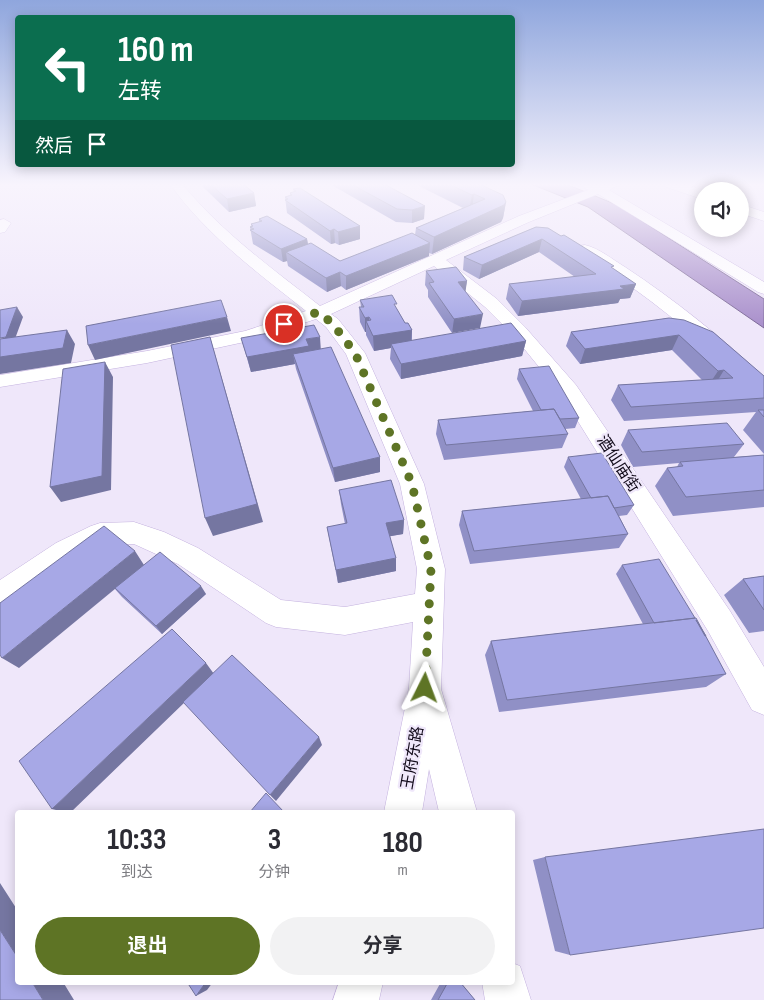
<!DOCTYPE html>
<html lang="zh">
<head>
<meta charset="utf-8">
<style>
  :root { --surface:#fff; --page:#f2f2f3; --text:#2b2b33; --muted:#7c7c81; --accent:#5e7425 }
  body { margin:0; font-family:"Sofia Sans Condensed","Noto Sans SC",sans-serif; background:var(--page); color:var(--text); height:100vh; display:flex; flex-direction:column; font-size:19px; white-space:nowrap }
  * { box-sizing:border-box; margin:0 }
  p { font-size:16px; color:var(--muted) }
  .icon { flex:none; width:28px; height:28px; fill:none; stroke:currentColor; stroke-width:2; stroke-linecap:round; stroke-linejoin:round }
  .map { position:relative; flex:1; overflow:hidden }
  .drawer { position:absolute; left:15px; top:810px; width:500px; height:175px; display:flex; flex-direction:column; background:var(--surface); border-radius:5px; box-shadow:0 2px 12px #0003 }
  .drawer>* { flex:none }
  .top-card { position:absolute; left:15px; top:15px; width:500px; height:152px; border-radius:5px; box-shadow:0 2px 12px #0003; background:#0b6e4f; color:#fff; overflow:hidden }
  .buttons { position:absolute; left:694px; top:182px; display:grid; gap:10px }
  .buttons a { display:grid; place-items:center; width:55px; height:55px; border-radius:50%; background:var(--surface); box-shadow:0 2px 12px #0003; font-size:25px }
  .pin { position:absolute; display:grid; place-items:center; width:42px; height:42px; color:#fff; margin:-21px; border:2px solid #fff; border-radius:50%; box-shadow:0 1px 5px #0007 }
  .me { position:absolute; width:55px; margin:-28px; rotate:3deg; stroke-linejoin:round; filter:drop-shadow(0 0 4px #0008) }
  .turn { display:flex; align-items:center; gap:18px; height:105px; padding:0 20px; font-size:22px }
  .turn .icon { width:65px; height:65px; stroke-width:2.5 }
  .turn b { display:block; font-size:35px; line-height:42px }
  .then { display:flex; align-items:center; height:48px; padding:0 20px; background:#0003; gap:10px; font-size:19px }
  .eta { display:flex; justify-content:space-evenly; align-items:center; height:85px; text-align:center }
  .eta b { font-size:30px; font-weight:700; line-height:35px }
  .button { display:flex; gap:10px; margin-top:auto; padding:10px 20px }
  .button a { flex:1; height:58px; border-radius:30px; background:var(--accent); color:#fff; font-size:20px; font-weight:700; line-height:58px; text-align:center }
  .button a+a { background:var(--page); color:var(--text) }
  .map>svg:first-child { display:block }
  .water { fill:#aa91cc; stroke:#7c6997 }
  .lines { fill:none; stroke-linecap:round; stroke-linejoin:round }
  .street-casing { stroke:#c4b2df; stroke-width:1 }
  .primary-casing { stroke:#c4b2df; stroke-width:1 }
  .street { fill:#fff; fill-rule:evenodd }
  .primary { fill:#fff; fill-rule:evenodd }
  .wall { fill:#9090c6 }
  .shaded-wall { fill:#7576a1 }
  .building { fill:#a7a8e6; stroke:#7576a1 }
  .route { stroke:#5e7425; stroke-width:9; stroke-dasharray:0 16.2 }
  .labels { text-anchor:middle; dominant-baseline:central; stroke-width:4.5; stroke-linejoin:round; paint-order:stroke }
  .street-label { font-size:16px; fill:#120b1a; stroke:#efe7fa }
</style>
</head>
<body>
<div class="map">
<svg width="764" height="1000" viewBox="0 0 764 1000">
  <rect width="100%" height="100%" fill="#efe7fa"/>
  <path class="water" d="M531,184H566L617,205L764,299V328L588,207Z"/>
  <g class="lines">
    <g class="street-casing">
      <path id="street" d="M170,184H182C224,234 269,266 320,306L519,216L588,190L583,186L584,184H620L609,190L764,282V294L758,292L598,194L529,222L446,260L497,299L525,327L576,385L730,611L764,667V715L752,710L708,631L561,394L513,335L485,307L434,266L331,314L338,319L365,353L424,484L445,569L441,689L477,812H439L429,769L422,812H384L409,688L413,622L345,635L276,627L266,623L178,564L134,544L103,545L76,559L17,600L10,608L0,612V580L56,543L91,526L100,523L134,522L164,532L198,548L281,600L345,607L415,594L417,569L400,484L346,354L326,327L316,319L249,341L147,363L0,387V375L147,351L245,331L306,311C257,272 206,235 170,184Z
        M4,219L11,223L5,232L0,233V220Z
        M585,245C599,248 613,260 625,267C675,300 721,337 764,377V396L757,394C703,339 644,293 580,252L578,249L580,246Z
        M512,963L520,966L531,1000H485L482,982H512Z
        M339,982H383L379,1000H333Z"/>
    </g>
    <g class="primary-casing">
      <path id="primary" d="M664,184H684L705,191H702V199L666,187Z
        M740,204L764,212V221L740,213Z"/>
    </g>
    <use href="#street" class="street"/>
    <use href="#primary" class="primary"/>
  </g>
  <path class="wall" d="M202,184H243L254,193L256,206L229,212L202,186Z
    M330,184H384L424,219L412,223L396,222Z
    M419,184H479L506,202L503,218L501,222L432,254L429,253V256L346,290L341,286L327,292L288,266L287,261L283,262L253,244L250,227L251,226V224L259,222V219L307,239L308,244L340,261L415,235L416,228L463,208L419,186Z
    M293,189L360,226V239L339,245L335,243L331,244L287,213L285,197L290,195V193L294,192Z
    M536,227L636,284L630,298L620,299L618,303L518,316L506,299L509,284L575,277L539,252L479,279L463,270L464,257Z
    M426,271L467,281L465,291L452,333L428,297V290L425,285Z
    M360,300L397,309L405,323L412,330V341H526L522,356L401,379L390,359L391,348L374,351L366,335V332H365L360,322L359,307H361Z
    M669,318L764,398V454L743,430L756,412L624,421L611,400L618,385L702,380L672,350L580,364L566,346L571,332Z
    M241,338L321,349L380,472L335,482L296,369L295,364L251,372Z
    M519,369L579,418L575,428L565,429L568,434L562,448L444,460L436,434L438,420L533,411L517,379Z
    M628,430L744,444L734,457L764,455V507L673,516L655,486L667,468L677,467L679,463L633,467L621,445Z
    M568,457L634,505L627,515L619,516L628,534L619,548L470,564L459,525L462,511L581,499L564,467Z
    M339,490L404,520L403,534L390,536L396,571L338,583L327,527L345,524L341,504Z
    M144,565L206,594L162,634L122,597L115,589L19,668Z
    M622,565L706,637L726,674L706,687L499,712L485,655L491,641L643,624L616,574Z
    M764,576V631L749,633L724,595L743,579Z
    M545,857L570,955L555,951L533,860Z
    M441,982H460L475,1000H431Z"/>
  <path class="shaded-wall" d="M254,193L256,206L229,212L227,199Z
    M474,194L472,210L469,211L472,195Z
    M506,202L503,218L501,222L432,254L434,237Z
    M425,206L424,219L412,223V210Z
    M360,226V239L339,245L338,232Z
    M334,229L335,243L331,244L330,231Z
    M307,239L309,252H286L287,261L283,262L281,249Z
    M542,239L539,252L479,279L482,265Z
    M430,243L429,256L346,290V276Z
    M340,272L341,286L327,292L326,278Z
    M467,281L465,295L458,282Z
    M636,284L630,298L620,299L618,303L518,316L522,301Z
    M17,307L23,317L12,347L0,349Z
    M483,314L480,328L452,333L454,319Z
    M227,317L231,331L95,360L88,345Z
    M369,317V328L366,321V332H365V318Z
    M67,330L75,344L71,363L0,374V357Z
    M412,330L411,344H391V348L374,351L373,336Z
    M679,335L672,350L580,364L585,349Z
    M210,337L263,522L213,536L205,518Z
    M320,337L321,352L293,354L295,364L251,372L247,357L306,339Z
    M526,341L522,356L401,379V364Z
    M105,362L113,377L111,490L61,502L50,487Z
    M724,370L715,385L708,386L718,371Z
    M380,457V472L335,482L333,468Z
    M404,520L403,534L386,537V523Z
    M135,551L144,565L19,668L2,658Z
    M396,558V571L338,583L336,570Z
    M201,586L206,594L162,634L156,626Z
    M206,663L214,674L71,812H64L52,809Z
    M319,737L322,745L276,801L270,795Z
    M0,883L18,911V958L0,930Z
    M32,982H63L74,1000H43Z
    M206,982H213L207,990L196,996Z"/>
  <path class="building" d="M210,184H243L254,193L227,199Z
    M351,184H384L425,206L412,210L397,209Z
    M449,184H479L503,195L506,202L504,205L434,237L416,228L485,199L474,194L472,195Z
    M300,188L360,226L338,232L334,229L330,231L285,200L288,199L285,197L292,195L290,193L296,191L293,189Z
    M267,216L307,239L281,249L250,230L254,229L250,227L253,226L251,224L262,221L259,219Z
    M536,227L548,228L561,236L564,235L614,266L611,267L636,284L620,286L624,289L522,301L509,284L596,274L542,239L482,265L464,257Z
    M412,233L430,243L346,276L340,272L326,278L286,252L311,243L340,261Z
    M456,267L467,281L458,282L483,314L454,319L429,283L434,282L426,271Z
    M392,295L397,304H394L405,323H408L412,330L373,336L366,321L371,320L369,317L365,318L359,307H364L360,300Z
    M221,300L227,317L88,345L86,326Z
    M17,307L6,337L0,338V310Z
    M669,318L684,320L713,332L764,376V398L631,407L618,385L733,378L724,370L718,371L679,335L585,349L571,332Z
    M511,323L526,341L401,364L391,344Z
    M314,325L320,337L306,339L309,346L247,357L241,338Z
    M67,330L63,348L0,357V339Z
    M210,337L257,504L205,518L171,345Z
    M331,347L380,457L333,468L293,354Z
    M105,362L102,476L50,487L63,369Z
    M549,366L579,418L560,419L554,409L541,410L519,369Z
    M554,409L568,434L446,445L438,420Z
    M758,410H764V417Z
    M727,423L744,444L642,452L628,430Z
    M602,453L634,505L614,508L608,496L591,498L568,457Z
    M764,455V490L686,497L667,468L683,466L680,462Z
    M391,480L404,520L386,523L396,558L336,570L327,527L347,523L339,490Z
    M608,496L628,534L474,551L462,511Z
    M104,526L135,551L2,658L0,655V603Z
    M160,552L201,586L156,626L115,588Z
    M659,559L695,618L654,623L622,565Z
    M764,576V610L743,579Z
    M696,618L726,674L507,700L491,641Z
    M696,620L706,636H705Z
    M172,629L206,663L52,809L19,761Z
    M232,655L319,737L270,795L183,702Z
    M266,793L284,812H250Z
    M764,829V928L570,955L545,857Z
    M0,930L18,958V982H32L43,1000H0Z
    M187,982H206L196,996Z
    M448,982H460L475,1000H438Z"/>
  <linearGradient id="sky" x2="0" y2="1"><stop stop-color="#8fa6dd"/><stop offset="0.57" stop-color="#f8f4fd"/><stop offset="1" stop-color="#f8f4fd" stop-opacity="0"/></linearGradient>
  <rect width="764" height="324" fill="url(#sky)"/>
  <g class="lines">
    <path class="route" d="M284,324L318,312L332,323L355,353L412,484L431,569L425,688"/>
  </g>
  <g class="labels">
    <g class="street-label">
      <text transform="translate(618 464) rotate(57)">酒仙庙街</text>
      <text transform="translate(413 758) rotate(-80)">王府东路</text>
    </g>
  </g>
</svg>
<div class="buttons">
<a><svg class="icon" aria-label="sound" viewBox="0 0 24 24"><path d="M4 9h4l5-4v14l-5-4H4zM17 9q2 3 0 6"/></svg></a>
</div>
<div class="pin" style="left:284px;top:324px;background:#d93025"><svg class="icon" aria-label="arrive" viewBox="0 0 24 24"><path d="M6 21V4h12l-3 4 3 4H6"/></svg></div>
<svg class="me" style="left:425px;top:688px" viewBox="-20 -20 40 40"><path d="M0-17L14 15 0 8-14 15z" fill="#5e7425" stroke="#fff" stroke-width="4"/></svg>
<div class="top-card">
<div class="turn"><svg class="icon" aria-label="left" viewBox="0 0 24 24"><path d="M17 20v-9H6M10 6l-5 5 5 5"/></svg><div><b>160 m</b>左转</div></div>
<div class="then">然后<svg class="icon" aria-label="arrive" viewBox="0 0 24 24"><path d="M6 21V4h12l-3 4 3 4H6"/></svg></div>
</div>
<section class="drawer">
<div class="eta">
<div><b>10:33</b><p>到达</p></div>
<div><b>3</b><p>分钟</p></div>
<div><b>180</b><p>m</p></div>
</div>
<div class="button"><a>退出</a><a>分享</a></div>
</section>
</div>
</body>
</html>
